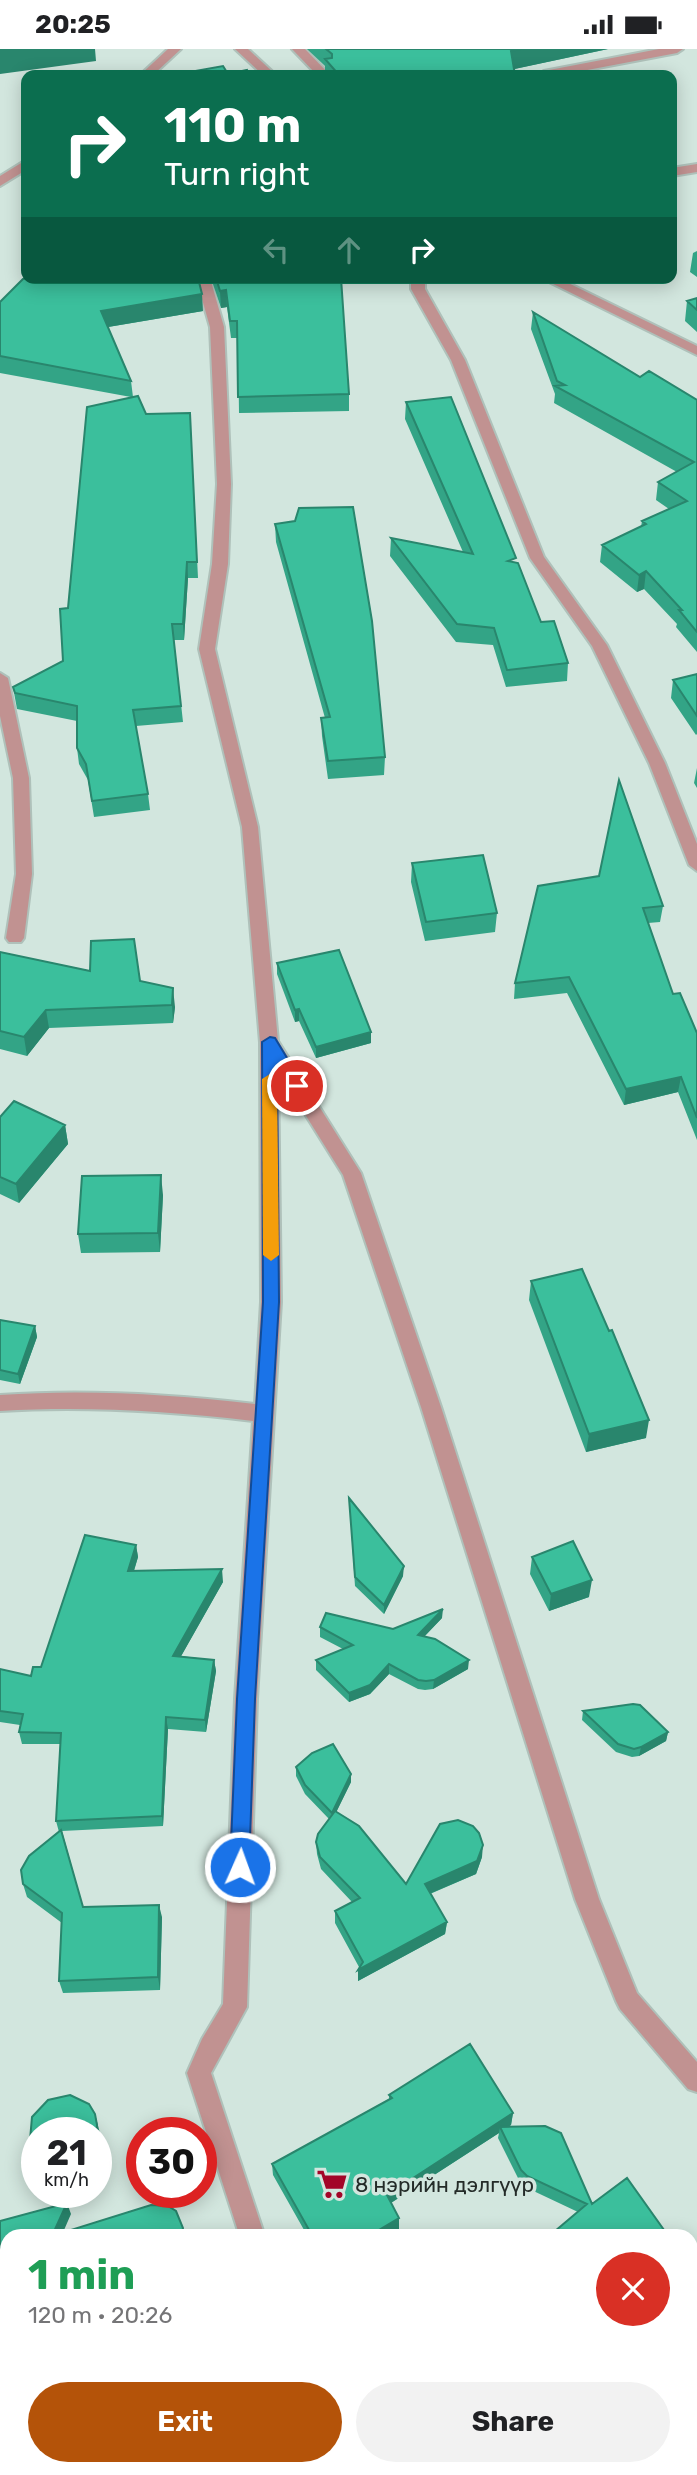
<!DOCTYPE html>
<html lang="en">
<head>
<meta charset="utf-8">
<style>
  :root { --surface:#fff; --page:#f2f2f2; --text:#202124; --muted:#757577; --accent:#b45309 }
  body { margin:0; font-family:Rubik,sans-serif; background:var(--page); color:var(--text); height:100vh; display:flex; flex-direction:column; font-size:26px; white-space:nowrap }
  * { box-sizing:border-box; margin:0 }
  p { font-size:23px; color:var(--muted) }
  .icon { flex:none; width:38px; height:38px; fill:none; stroke:currentColor; stroke-width:2; stroke-linecap:round; stroke-linejoin:round }
  .map { position:relative; flex:1; overflow:hidden }
  .sheet { position:absolute; left:0px; top:2180px; width:698px; height:247px; display:flex; flex-direction:column; background:var(--surface); border-radius:21px 21px 0 0; box-shadow:0 4px 18px #0003 }
  .sheet>* { flex:none }
  .banner { position:absolute; left:21px; top:21px; width:656px; height:214px; border-radius:14px; box-shadow:0 4px 18px #0003; background:#0b6e4f; color:#fff; overflow:hidden }
  .speed { position:absolute; left:21px; top:2068px; display:flex; gap:14px; font-size:35px; font-weight:700; text-align:center }
  .speed>* { display:grid; place-content:center; width:91px; height:91px; border-radius:50%; background:var(--surface); box-shadow:0 4px 18px #0003; line-height:1 }
  .speed small { font-size:18px; font-weight:400 }
  .speed .limit { border:10px solid #d22; background:#fff; color:#111 }
  .pin { position:absolute; display:grid; place-items:center; width:60px; height:60px; color:#fff; margin:-30px; border:4px solid #fff; border-radius:50%; box-shadow:0 2px 7px #0007 }
  .me { position:absolute; width:77px; margin:-38px; rotate:2deg; stroke-linejoin:round; filter:drop-shadow(0 0 5px #0008) }
  .turn { display:flex; align-items:center; gap:24px; height:147px; padding:0 28px; font-size:32px }
  .turn .icon { width:91px; height:91px; stroke-width:2.5 }
  .turn b { display:block; font-size:49px; line-height:60px }
  .lanes { display:flex; align-items:center; height:66px; padding:0 28px; background:#0003; justify-content:center; gap:35px; direction:ltr }
  .lanes .off { opacity:.35 }
  .round { display:grid; place-items:center; flex:none; width:74px; height:74px; border-radius:37px; background:var(--page) }
  .headline { display:flex; align-items:center; justify-content:space-between; height:119px; padding:0 28px }
  h1 { font-size:42px; font-weight:700; line-height:52px; color:#1e9e55 }
  .button { display:flex; gap:14px; margin-top:auto; padding:14px 28px }
  .button a { flex:1; height:80px; border-radius:42px; background:var(--accent); color:#fff; font-size:28px; font-weight:700; line-height:80px; text-align:center }
  .button a+a { background:var(--page); color:var(--text) }
  .status { display:flex; justify-content:space-between; align-items:center; height:49px; padding:0 35px; background:var(--surface); direction:ltr }
  .status svg { height:19px; fill:currentColor }
  .map>svg:first-child { display:block }
  .lines { fill:none; stroke-linecap:round; stroke-linejoin:round }
  .service-casing { stroke:#afc1ba; stroke-width:4 }
  .minor-casing { stroke:#afc1ba; stroke-width:4 }
  .service { fill:#c19291; fill-rule:evenodd }
  .minor { fill:#c19291; fill-rule:evenodd }
  .wall { fill:#33a486 }
  .shaded-wall { fill:#29866d }
  .building { fill:#3bbf9c; stroke:#29866d; stroke-width:2 }
  .route { fill:#1a73e8; stroke:#114b97; stroke-width:2 }
  .slow { fill:#f59e0b }
  .labels { text-anchor:middle; dominant-baseline:central; stroke-width:7; stroke-linejoin:round; paint-order:stroke }
  .near-poi-label { font-size:21px; fill:#242b28; stroke:#d2e6de; text-anchor:start }
</style>
</head>
<body>
<div class="status"><b>20:25</b><svg viewBox="0 0 49 12"><path d="M0 12V9h3v3zM5 12V6h3v6zM10 12V3h3v9zM15 12V0h3v12zM26 1h20v11H26zM47 4h2v5h-2z"/></svg></div>
<div class="map">
<svg width="697" height="2426" viewBox="0 0 697 2426">
  <rect width="100%" height="100%" fill="#d2e6de"/>
  <g class="lines">
    <g class="service-casing">
      <path id="service" d="M292,0H305L330,26H317Z"/>
    </g>
    <g class="minor-casing">
      <path id="minor" d="M168,0H181L153,26H140Z
        M235,0H248L276,26H263Z
        M659,0H683L677,4L561,26H538L544,22Z
        M26,111V121L0,137V127Z
        M697,115V123L672,127V119Z
        M196,229H210L224,278L231,435L228,515L215,600L258,778L278,992L361,1124L441,1358L599,1850L637,1944L697,2013V2043L688,2040L620,1960L616,1952L575,1850L421,1358L343,1126L278,1022L281,1253L257,1650L247,1958L211,2024L265,2188H240L187,2024L202,1990L223,1955L235,1650L253,1372C169,1362 85,1357 0,1362V1346C85,1340 170,1345 255,1355L261,1253L260,993L242,778L199,600L212,515L217,435L210,278Z
        M411,229H425V240L465,311L544,508L607,596L665,714L697,795V822L689,816L649,714L592,597L530,509L451,311L411,240Z
        M541,229H558L697,297V306Z
        M0,624L8,629L29,729L32,825L24,889L21,893H9L6,889L16,825L13,729L0,667Z
        M388,2420H416L418,2426H390Z"/>
    </g>
    <use href="#service" class="service"/>
    <use href="#minor" class="minor"/>
  </g>
  <path class="wall" d="M307,0H608L514,20L515,26H325V17Z
    M697,202V228L690,223L693,204Z
    M211,229H341L349,345V362L239,364L238,289H231L227,258L221,259Z
    M697,249V283L685,272L687,252Z
    M0,253L203,262L108,278L131,332L133,348L146,365L190,364L198,529H188L184,591H174L183,673L136,677L148,745L150,761L94,768L88,731L79,715L77,699V672L17,660L13,638L63,612L68,559L131,348L0,324Z
    M533,263L640,328L697,351V603L676,578L677,575L644,540L637,543L600,513L602,496L641,478L642,472L669,460L656,451L658,433L677,423L554,354L555,345L531,280Z
    M406,353L541,573L568,614L567,632L506,638L493,596L456,593L390,507L391,489L463,503L405,370Z
    M275,475L385,708L384,726L328,730L322,687L321,669H325L276,493Z
    M697,625V685L696,686L671,649L673,631Z
    M697,719V739L694,734Z
    M412,814L497,864L495,883L425,892L411,833Z
    M538,837L663,857L660,873L648,874L673,945L697,984V1091L678,1043L624,1056L567,944L514,950L515,934Z
    M0,903L140,932L175,958L173,974L49,979L27,1007L0,1000Z
    M277,914L371,994L316,1009L299,972L295,973L277,925Z
    M0,1068L65,1076L68,1095L19,1154L0,1145Z
    M163,1146L160,1203L81,1204L78,1185Z
    M531,1232L646,1389L586,1403L529,1251Z
    M0,1271L35,1277L37,1288L20,1335L0,1331Z
    M349,1449L403,1527L384,1565L355,1537Z
    M136,1496L138,1508L134,1522L223,1533L181,1607L214,1611L216,1622L206,1683L168,1680L163,1777L62,1782L83,1858L162,1868L160,1941L63,1944L59,1932L62,1874L27,1848L23,1835L59,1783L56,1772L60,1695H22L19,1683L20,1676L0,1673V1620L31,1627L41,1618Z
    M532,1508L589,1548L549,1562L530,1525Z
    M442,1569L424,1588L468,1620L433,1640L425,1641L418,1640L389,1625L370,1645L349,1653L316,1621V1611L343,1600L320,1588V1578L393,1580Z
    M583,1662L668,1683L666,1692L639,1707L632,1708L616,1703L582,1671Z
    M296,1718L351,1733L336,1763L406,1835L482,1808L476,1825L430,1845L447,1873L445,1885L358,1932L359,1918L335,1874V1862L352,1853L321,1820L317,1805L316,1793L329,1770L305,1745L296,1727Z
    M389,2046L513,2064L511,2076L508,2078L592,2155L669,2188L578,2163L525,2138L519,2131L498,2089L499,2084L391,2154L399,2180L385,2188H308L273,2126L272,2115L389,2050Z
    M68,2144H80L76,2153Z
    M697,2380V2426H693L690,2420H691V2388Z"/>
  <path class="shaded-wall" d="M0,0H95L96,12L0,25Z
    M521,0H608L510,21L511,2Z
    M226,241L227,258L221,259L220,242Z
    M202,245L203,262L102,279L101,262Z
    M187,513L188,529L184,591L183,575Z
    M646,522L644,540L637,543L639,526Z
    M173,939L175,958L173,974L172,956Z
    M299,960V972L295,973V961Z
    M46,961L49,979L27,1007L24,988Z
    M371,983V994L316,1009V998Z
    M681,1028L678,1043L624,1056L626,1040Z
    M65,1076L68,1095L19,1154L16,1135Z
    M161,1126L163,1146L160,1203L158,1184Z
    M35,1277L37,1288L20,1335L18,1325Z
    M649,1371L646,1389L586,1403L589,1385Z
    M136,1496L138,1508L130,1534L128,1522Z
    M404,1517L403,1527L384,1565V1556Z
    M222,1520L223,1533L175,1618L173,1607Z
    M592,1531L589,1548L549,1562L551,1545Z
    M443,1560L442,1569L417,1595L418,1586Z
    M214,1611L216,1622L206,1683L205,1671Z
    M469,1611L468,1620L433,1640L434,1631Z
    M389,1615V1625L370,1645L349,1653V1644Z
    M166,1668L168,1680L163,1777L162,1767Z
    M668,1683L666,1692L639,1707L641,1698Z
    M351,1725V1733L332,1772V1764Z
    M483,1796L482,1808L476,1825L424,1847L425,1835Z
    M159,1856L162,1868L160,1941L158,1928Z
    M447,1873L445,1885L358,1932V1921Z
    M513,2064L511,2076L502,2082L500,2078L499,2084L386,2157L387,2146Z
    M95,2065L101,2088L100,2099L96,2108Z
    M73,2144H80L76,2153Z
    M67,2154L71,2165L61,2188H52Z
    M399,2169V2180L385,2188H367Z
    M7,2272V2282H6L1,2273Z"/>
  <path class="building" d="M326,0H521L511,2L515,26H339L325,10L332,9V5Z
    M223,17L228,25L247,21L249,26H173Z
    M27,229H198L202,245L101,262L131,332L0,307V253L23,230Z
    M216,229H341L349,345L238,348L237,272H230L226,241L220,242Z
    M697,249V261L687,252Z
    M533,263L640,328L649,322L697,351V583L679,561H682L646,522L639,526L602,496L646,475L642,472L687,452L658,433L694,413L555,337L565,336L557,332Z
    M138,347L146,365L190,364L197,513H187L183,575H172L181,657L133,661L148,745L92,752L86,715L77,699V657L15,644L13,638L63,612L60,560L68,559L87,358Z
    M451,348L516,509L508,512L518,514L541,573L554,572L568,614L507,621L494,579L457,575L391,489L473,505L406,353Z
    M353,458L372,572L385,708L328,712L321,669L330,668L275,475L295,472L299,459Z
    M697,625V667L673,631Z
    M619,731L663,857L643,859L673,945L680,944L697,984V1069L681,1028L626,1040L569,928L515,934L538,837L599,827Z
    M483,806L497,864L426,873L412,814Z
    M134,890L140,932L173,939L172,956L46,961L24,988L0,982V903L90,922L91,892Z
    M339,901L371,983L316,998L299,960L295,961L277,914Z
    M14,1052L65,1076L16,1135L0,1128V1068Z
    M161,1126L158,1184L78,1185L82,1127Z
    M582,1220L609,1282L612,1281L649,1371L589,1385L531,1232Z
    M0,1271L35,1277L18,1325L0,1321Z
    M349,1449L404,1517L384,1556L355,1528Z
    M85,1486L136,1496L128,1522L222,1520L173,1607L214,1611L205,1671L166,1668L162,1767L56,1772L61,1684L19,1683L23,1665L0,1662V1620L31,1627L33,1618H41Z
    M573,1492L592,1531L551,1545L532,1508Z
    M443,1560L418,1586L435,1590L469,1611L434,1631L426,1632L418,1631L389,1615L370,1636L349,1644L316,1611L353,1596L320,1578L326,1564L393,1580Z
    M633,1655L640,1656L668,1683L641,1698L634,1700L618,1695L583,1662Z
    M333,1695L351,1725L332,1764L305,1736L296,1718L312,1704Z
    M335,1762L359,1777L406,1835L440,1775L458,1771L473,1777L479,1784L483,1796L477,1812L425,1835L447,1873L358,1921L363,1913L335,1862L360,1849L320,1808L316,1793L318,1785Z
    M61,1781L83,1858L159,1856L158,1928L59,1932L62,1864L23,1835L21,1821L29,1807Z
    M470,1995L513,2064L387,2146L399,2169L367,2188H313L272,2115L392,2049L389,2046Z
    M70,2046L89,2055L95,2065L97,2076L96,2088V2084H37V2104L30,2091L32,2068L48,2051Z
    M545,2077L561,2084L592,2155L627,2129L669,2188H548L587,2155L527,2127L521,2121L500,2078Z
    M67,2154L52,2187L151,2156L168,2157L176,2162L183,2179L181,2188H7V2272L1,2273L0,2270V2172Z
    M697,2380V2422L691,2413V2388Z
    M221,2420H270L273,2426H224Z"/>
  <path class="route" d="M270,988L275,989L304,1037L297,1043L292,1041L277,1018L279,1253L255,1650L249,1818L246,1824L240,1827L233,1824L230,1818L237,1650L263,1253L262,993Z"/>
  <path class="slow" d="M270,1025L277,1030L279,1206L271,1212L263,1206L262,1030Z"/>
  <defs>
    <g id="supermarket-bare" transform="scale(2.415)"><path d="M-6-5.5h2.5l.6 2H6L4.5 2H-2.5L-4.4-4H-6ZM-1.5 3.2a1.3 1.3 0 1 0 .1 0ZM3 3.2a1.3 1.3 0 1 0 .1 0Z" fill="#a30528" stroke="#d2e6de" stroke-width="2.5" paint-order="stroke"/></g>
  </defs>
  <g fill-rule="evenodd">
    <use href="#supermarket-bare" x="332" y="2135"/>
  </g>
  <g class="labels">
    <g class="near-poi-label">
      <text x="355" y="2135">8 нэрийн дэлгүүр</text>
    </g>
  </g>
</svg>
<div class="speed"><div>21<small>km/h</small></div><div class="limit">30</div></div>
<div class="pin" style="left:297px;top:1037px;background:#d93025"><svg class="icon" aria-label="arrive" viewBox="0 0 24 24"><path d="M6 21V4h12l-3 4 3 4H6"/></svg></div>
<svg class="me" style="left:240px;top:1818px" viewBox="-20 -20 40 40"><circle r="17" fill="#1a73e8" stroke="#fff" stroke-width="3"/><path d="M0-11L8 9 0 5-8 9z" fill="#fff"/></svg>
<div class="banner">
<div class="turn"><svg class="icon" aria-label="right" viewBox="0 0 24 24"><path d="M7 20v-9h11M14 6l5 5-5 5"/></svg><div><b>110 m</b>Turn right</div></div>
<div class="lanes"><svg class="icon off" aria-label="left" viewBox="0 0 24 24"><path d="M17 20v-9H6M10 6l-5 5 5 5"/></svg><svg class="icon off" aria-label="ahead" viewBox="0 0 24 24"><path d="M12 20V5M6 11l6-6 6 6"/></svg><svg class="icon" aria-label="right" viewBox="0 0 24 24"><path d="M7 20v-9h11M14 6l5 5-5 5"/></svg></div>
</div>
<section class="sheet">
<div class="headline"><div><h1>1 min</h1><p>120 m · 20:26</p></div><a class="round" style="background:#d93025;color:#fff"><svg class="icon" aria-label="close" viewBox="0 0 24 24"><path d="M6 6l12 12M18 6L6 18"/></svg></a></div>
<div class="button"><a>Exit</a><a>Share</a></div>
</section>
</div>
</body>
</html>
